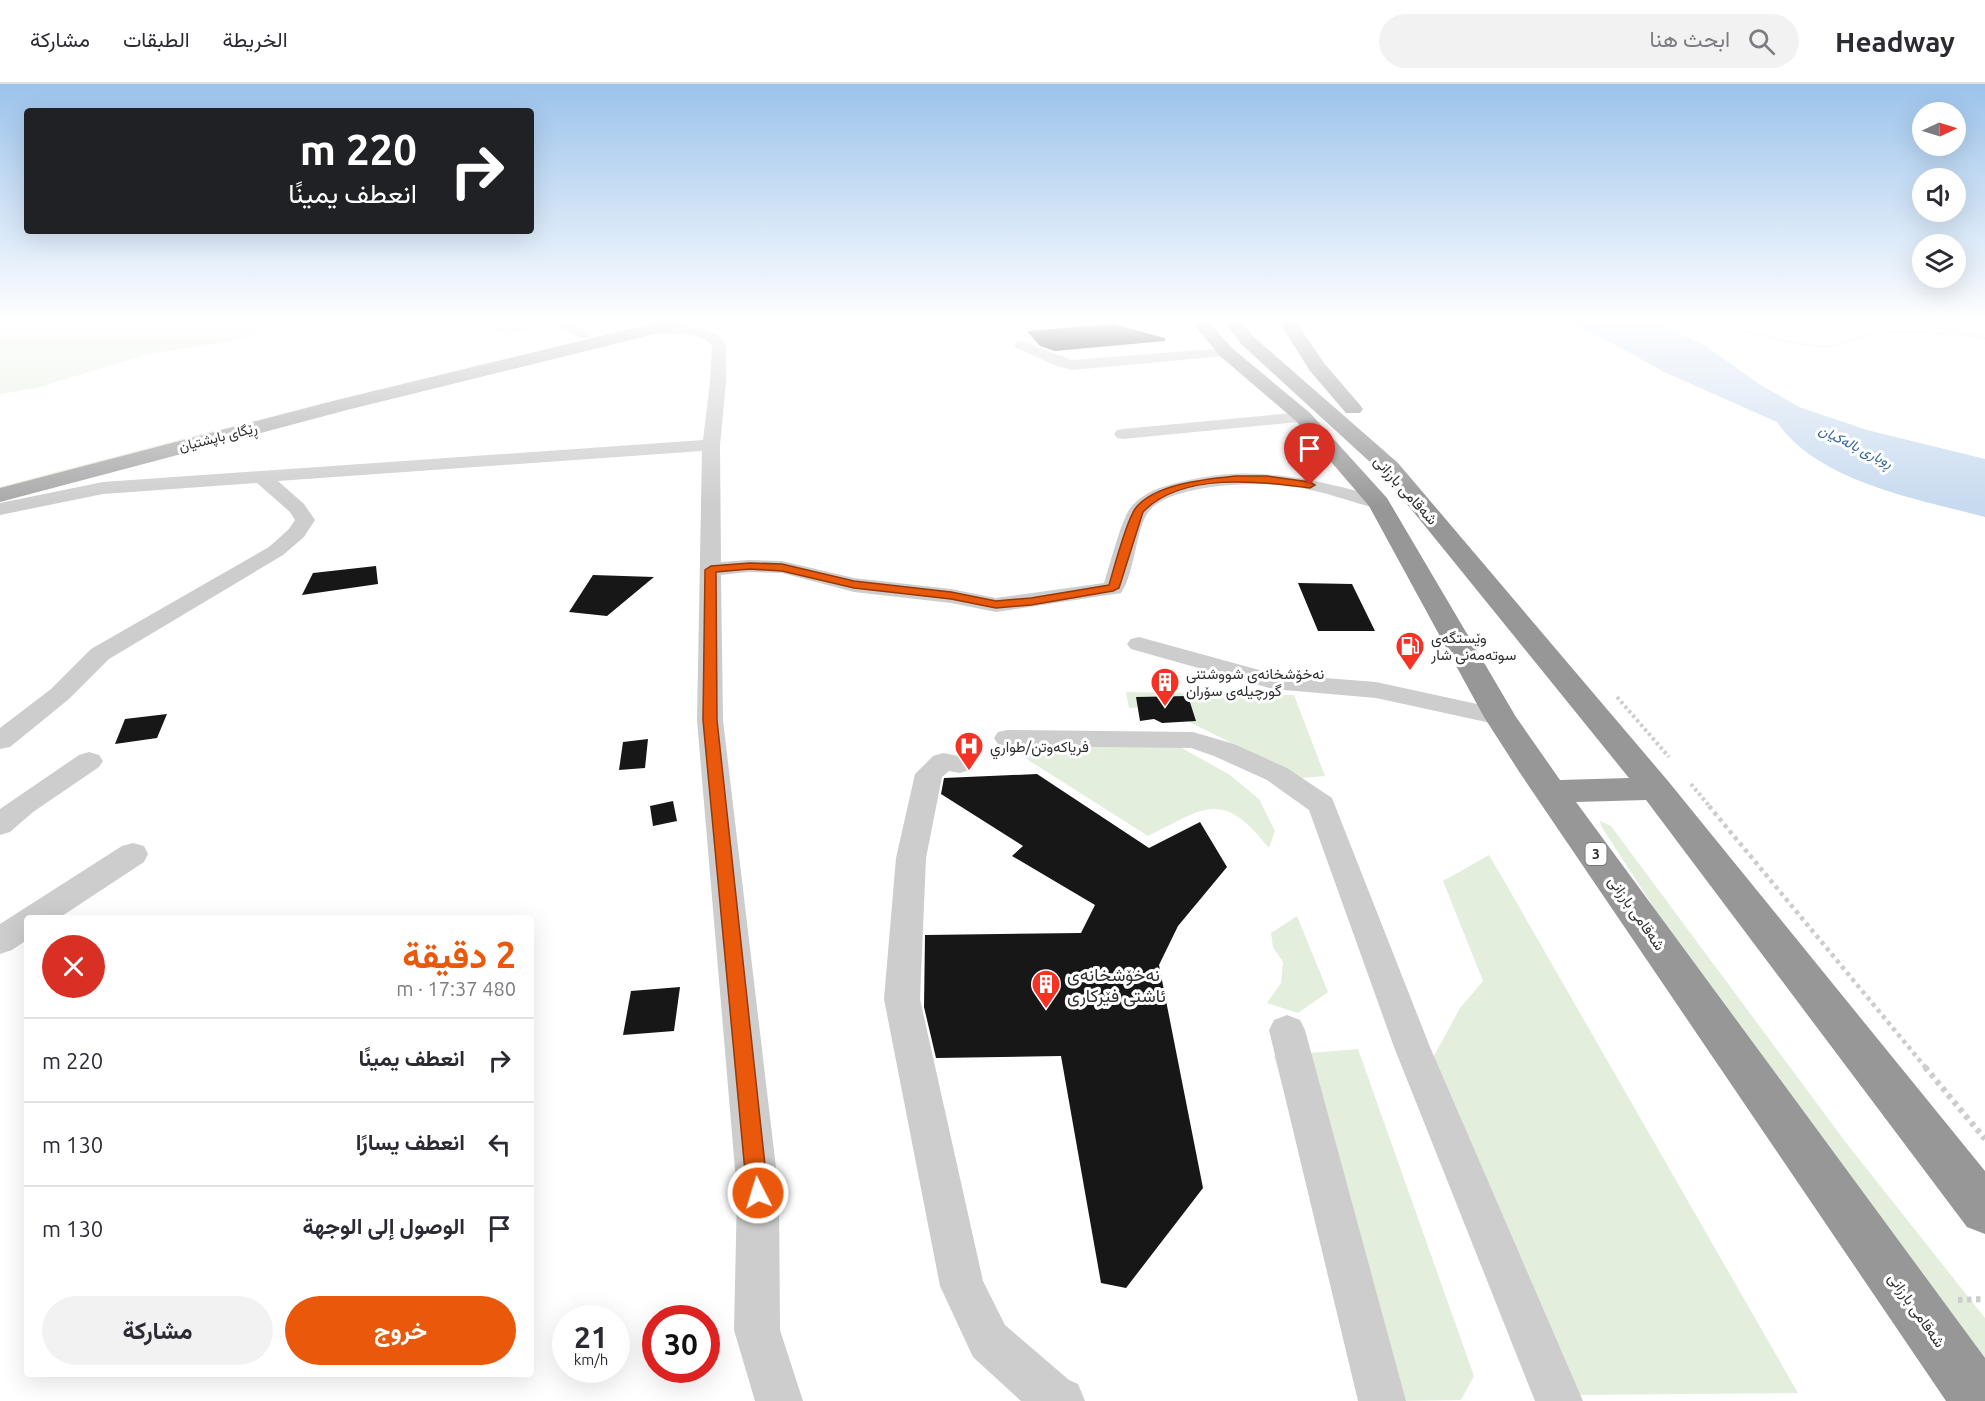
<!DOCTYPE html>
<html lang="ar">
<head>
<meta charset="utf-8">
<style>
  :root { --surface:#fff; --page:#f2f2f3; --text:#2b2b33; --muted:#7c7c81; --line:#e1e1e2; --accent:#ea580c }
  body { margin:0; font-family:Ubuntu,Vazirmatn,sans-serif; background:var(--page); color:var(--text); direction:rtl; height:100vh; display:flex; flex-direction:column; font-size:22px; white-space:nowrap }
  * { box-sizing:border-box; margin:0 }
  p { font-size:20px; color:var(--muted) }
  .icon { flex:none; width:33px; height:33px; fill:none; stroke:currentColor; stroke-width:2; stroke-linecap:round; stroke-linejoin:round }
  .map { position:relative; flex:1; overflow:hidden; direction:ltr }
  .sheet { position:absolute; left:24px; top:831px; width:510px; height:462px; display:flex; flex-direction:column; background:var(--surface); border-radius:6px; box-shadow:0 6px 24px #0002; direction:rtl }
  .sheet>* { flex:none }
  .top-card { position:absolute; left:24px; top:24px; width:510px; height:126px; border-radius:6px; box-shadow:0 6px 24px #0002; direction:rtl; background:#202124; color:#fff; overflow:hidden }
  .needle { width:39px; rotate:86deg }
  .fabs { position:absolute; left:1912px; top:18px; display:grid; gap:12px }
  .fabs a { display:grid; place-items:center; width:54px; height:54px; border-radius:50%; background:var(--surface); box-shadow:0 6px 24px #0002; font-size:30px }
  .speed { position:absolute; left:552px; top:1221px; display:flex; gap:12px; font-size:30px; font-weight:700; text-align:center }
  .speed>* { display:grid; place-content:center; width:78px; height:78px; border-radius:50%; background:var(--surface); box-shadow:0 6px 24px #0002; line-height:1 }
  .speed small { font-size:15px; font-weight:400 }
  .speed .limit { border:9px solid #d22; background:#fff; color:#111 }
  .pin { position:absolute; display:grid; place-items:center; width:51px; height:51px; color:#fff; margin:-62px -26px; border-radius:50% 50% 50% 0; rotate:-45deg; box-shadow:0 0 6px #0007 }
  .pin .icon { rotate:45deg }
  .me { position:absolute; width:66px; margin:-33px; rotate:355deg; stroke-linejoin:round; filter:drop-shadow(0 0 4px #0008) }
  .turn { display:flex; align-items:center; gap:21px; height:126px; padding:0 18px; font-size:27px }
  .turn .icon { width:78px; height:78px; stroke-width:2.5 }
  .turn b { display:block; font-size:42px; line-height:51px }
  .round { display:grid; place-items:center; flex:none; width:63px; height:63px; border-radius:32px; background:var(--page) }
  .overview { display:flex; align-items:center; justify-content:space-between; height:102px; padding:0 18px }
  h1 { font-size:36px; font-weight:700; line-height:45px; color:var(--accent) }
  .action { display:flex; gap:12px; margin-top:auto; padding:12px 18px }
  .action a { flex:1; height:69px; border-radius:36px; background:var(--accent); color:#fff; font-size:24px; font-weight:700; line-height:69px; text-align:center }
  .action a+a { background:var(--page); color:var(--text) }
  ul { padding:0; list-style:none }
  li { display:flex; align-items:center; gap:18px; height:84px; padding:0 18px; border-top:2px solid var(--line) }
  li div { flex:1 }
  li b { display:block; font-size:22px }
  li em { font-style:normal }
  header { display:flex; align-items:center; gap:36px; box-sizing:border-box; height:84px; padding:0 30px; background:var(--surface); border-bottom:2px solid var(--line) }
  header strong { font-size:28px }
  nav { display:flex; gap:33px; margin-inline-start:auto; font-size:21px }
  .search { width:420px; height:54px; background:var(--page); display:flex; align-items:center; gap:15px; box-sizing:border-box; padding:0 21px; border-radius:33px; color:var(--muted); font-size:22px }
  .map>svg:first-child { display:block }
  .green { fill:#e3eedd }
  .water { fill:#c7daef }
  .building { fill:#171717 }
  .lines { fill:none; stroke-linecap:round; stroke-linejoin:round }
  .path-far3 { stroke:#cdcdcd; stroke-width:2; stroke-dasharray:1.5 1.5; stroke-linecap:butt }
  .path-far2 { stroke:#cdcdcd; stroke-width:4; stroke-dasharray:3 3; stroke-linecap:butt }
  .path-far1 { stroke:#cdcdcd; stroke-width:4.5; stroke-dasharray:4 4; stroke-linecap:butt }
  .path { stroke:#cdcdcd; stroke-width:6; stroke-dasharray:4.5 4.5; stroke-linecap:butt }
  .minor { fill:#cdcdcd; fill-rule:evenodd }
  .major { fill:#a8a8a8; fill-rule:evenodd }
  .highway { fill:#979797; fill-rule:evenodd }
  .route { fill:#ea580c; stroke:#983908; stroke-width:1.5 }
  .labels { text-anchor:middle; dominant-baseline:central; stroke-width:6; stroke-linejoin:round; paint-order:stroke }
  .far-street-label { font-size:14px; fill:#303030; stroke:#fff }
  .far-water-label { font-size:14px; font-style:italic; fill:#36659a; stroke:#fff }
  .shield { fill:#fff; stroke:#6e6e6e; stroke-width:1.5 }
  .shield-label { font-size:14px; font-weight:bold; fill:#303030 }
  .street-label { font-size:15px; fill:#303030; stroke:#fff }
  .poi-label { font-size:15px; fill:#303030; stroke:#fff; text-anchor:start }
  .near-poi-label { font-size:18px; fill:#303030; stroke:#fff; text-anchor:start }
</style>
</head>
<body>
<header>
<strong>Headway</strong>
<div class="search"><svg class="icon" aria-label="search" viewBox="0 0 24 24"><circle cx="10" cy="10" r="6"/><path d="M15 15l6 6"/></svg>ابحث هنا</div>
<nav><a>الخريطة</a><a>الطبقات</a><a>مشاركة</a></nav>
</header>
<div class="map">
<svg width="1985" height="1317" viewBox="0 0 1985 1317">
  <rect width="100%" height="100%" fill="#fff"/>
  <path class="green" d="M0,238H280L235,257L147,270L40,303L0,310Z
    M482,238H540L545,242L505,251Z
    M659,238L0,408V403C219,344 438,290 659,238Z
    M1126,608L1294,611L1325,692L1302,694L1159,623L1129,624Z
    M1173,659L1230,691L1259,715L1275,747L1269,764C1222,705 1206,723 1148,752L1006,662Z
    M1600,737L1611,742L1847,1060L1985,1234V1277L1662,836L1601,742Z
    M1489,771L1506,800L1798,1309L1573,1311L1422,994L1460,924L1483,897L1443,797Z
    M1297,832L1328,908L1298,929L1267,919L1281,899L1283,878L1273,863L1271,849Z
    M1358,965L1474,1292L1461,1316L1395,1317L1353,1252L1274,972Z"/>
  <path class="water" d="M1567,238H1655L1706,262L1759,300L1799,323L1867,346L1985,375V433C1918,415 1818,398 1777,338L1664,288L1612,259Z"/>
  <path class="building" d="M1113,240L1165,254V257L1055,267L1040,262L1027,247Z
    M376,482L378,500L302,511L313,489Z
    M593,491L654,493L607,532L569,528Z
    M1298,499L1352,500L1375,547H1318Z
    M1188,612L1196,637L1162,639L1154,635L1140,637L1136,613Z
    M167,630L157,654L115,660L125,635Z
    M648,655L645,684L619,686L623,658Z
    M1037,690L1149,764L1200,738L1227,783L1178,842L1159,881L1203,1104L1126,1204L1101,1199L1061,972L936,974L924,923L925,851L1081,849L1095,821L1012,772L1023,762L941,710L944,694Z
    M673,717L677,737L653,742L650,722Z
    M680,903L674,947L623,951L631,907Z"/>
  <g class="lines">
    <path class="path-far3" d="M1716,238C1751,248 1787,261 1825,262C1842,262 1857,252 1874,250C1911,245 1948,250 1985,254
      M1921,238L1982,252"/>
    <path class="path-far2" d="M1617,613L1669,673
      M1691,700L1711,724"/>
    <path class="path-far1" d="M1709,722L1926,984"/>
    <path class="path" d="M1925,983L1985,1055
      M1958,1216L1985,1215"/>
    <path class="minor" d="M549,238H568L592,251L590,254H580Z
      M651,241L704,245L721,253L726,262V298L720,361L721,478L749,476L782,477L854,494L951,505L996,514L1104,499C1110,482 1121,434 1132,422C1145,407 1161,403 1180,398C1254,379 1314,395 1386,415L1389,419L1386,423L1379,425C1351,418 1323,407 1295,403C1261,397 1172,399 1149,427C1136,443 1135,489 1121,509L996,528L951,519L854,508L782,489L749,488L721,491L723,636L779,1109L780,1246L803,1317H755L734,1246L737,1109L697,636L702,367L278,397L304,420L315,436L304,453L283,471L109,575L69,615L10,663L0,665V644L51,605L91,565L269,463L289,445L295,436L290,428L257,399L103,410L0,431V419L103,398L703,356L710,298L712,262C699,244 665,253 646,248L644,245Z
      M1021,257L1072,276L1226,264L1233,268L1226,272L1072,286L1057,282L1016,264L1014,261L1016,258Z
      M1303,328L1311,333L1309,337L1123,355L1117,354L1114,350L1117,346L1123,345Z
      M1139,553L1274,590L1376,598L1509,627L1513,633L1509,639L1500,641L1376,614L1273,605L1131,565L1127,560L1131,555Z
      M1007,646L1193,648L1234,660L1287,684L1332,714L1430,963L1583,1317H1535L1394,963L1309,726L1267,696L1214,672L1191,664L1007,662L998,660L994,654L998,648Z
      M89,668L99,671L103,677L99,683L33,728L10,748L0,751V725L79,671Z
      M943,669L970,674L974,680L970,686L960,689L949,687L942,693L926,774L920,915L983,1197L1005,1241L1069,1296L1078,1300L1085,1317H1021L973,1273L940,1202L884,915L896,774L915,690L933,672Z
      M133,759L144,762L148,770L144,778L59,834H27V856L12,866L0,870V840L122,762Z
      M1287,931L1300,936L1305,946L1406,1317H1358L1269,946L1274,936Z"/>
    <path class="major" d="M658,238H689L687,242L347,326L0,418V404L333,317Z"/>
    <path class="highway" d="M1192,238H1209L1232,264L1310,329L1387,414L1516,633L1560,696L1629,694L1382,389L1241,260L1225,238H1242L1253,252L1398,379L1668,697L1985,1087V1150L1967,1143L1646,716L1576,718L1985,1274V1317H1946L1520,689L1484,633L1369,422L1296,337L1220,272Z
      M1279,238H1296L1324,279L1360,321L1363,325L1360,329H1346L1310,287Z"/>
  </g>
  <linearGradient id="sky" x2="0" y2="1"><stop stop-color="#9bc3eb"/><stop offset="0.56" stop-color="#fff"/><stop offset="1" stop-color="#fff" stop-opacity="0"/></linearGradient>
  <rect width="1985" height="423" fill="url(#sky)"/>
  <path class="route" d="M1235,392H1267L1310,398L1315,401L1310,404C1260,397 1181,388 1143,428L1119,504L1113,507L1031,521L996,524L951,515L854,504L782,487L750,485L716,488L717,636L768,1109L765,1116L758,1118L750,1116L747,1109L703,636L705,486L711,482L750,479L782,480L854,497L951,508L996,517L1031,514L1109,501C1114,484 1126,438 1135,425C1153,400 1206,395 1235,392Z"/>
  <defs>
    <g id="fuel-pin" transform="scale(1.5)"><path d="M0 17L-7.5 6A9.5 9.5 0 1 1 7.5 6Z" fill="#f53224" stroke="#fff"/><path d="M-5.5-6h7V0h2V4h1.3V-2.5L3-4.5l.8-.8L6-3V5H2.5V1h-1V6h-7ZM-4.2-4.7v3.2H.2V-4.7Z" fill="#fff"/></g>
    <g id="building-pin" transform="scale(1.5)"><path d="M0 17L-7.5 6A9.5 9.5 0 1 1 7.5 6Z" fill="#f53224" stroke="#fff"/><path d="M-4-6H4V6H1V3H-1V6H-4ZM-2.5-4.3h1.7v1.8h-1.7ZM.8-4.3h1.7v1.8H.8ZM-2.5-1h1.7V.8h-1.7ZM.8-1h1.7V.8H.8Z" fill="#fff"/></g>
    <g id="hospital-pin" transform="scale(1.5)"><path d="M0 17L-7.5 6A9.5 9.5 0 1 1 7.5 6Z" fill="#f53224" stroke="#fff"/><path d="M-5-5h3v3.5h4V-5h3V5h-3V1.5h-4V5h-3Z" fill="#fff"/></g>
  </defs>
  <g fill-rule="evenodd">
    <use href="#fuel-pin" x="1410" y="562"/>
    <use href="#building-pin" x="1165" y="598"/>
    <use href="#hospital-pin" x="969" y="662"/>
    <use href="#building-pin" x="1046" y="900"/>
  </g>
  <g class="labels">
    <g class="far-street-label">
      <text transform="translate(218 353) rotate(-14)">ڕێگای باپشتیان</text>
    </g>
    <g class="far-water-label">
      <text transform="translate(1856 362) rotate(26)">ڕوباری بالەکیان</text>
    </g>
    <rect class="shield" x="1585.5" y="759" width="21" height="22" rx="4.5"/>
    <g class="shield-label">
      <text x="1596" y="770">3</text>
    </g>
    <g class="street-label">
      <text transform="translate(1406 406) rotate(48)">شەقامی بارزانی</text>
      <text transform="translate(1637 829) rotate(55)">شەقامی بارزانی</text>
      <text transform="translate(1917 1226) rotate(55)">شەقامی بارزانی</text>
    </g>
    <g class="poi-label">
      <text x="1431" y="553">وێستگەی<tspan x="1431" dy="17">سوتەمەنی شار</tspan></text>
      <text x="1186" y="589">نەخۆشخانەی شووشتنی<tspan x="1186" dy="17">گورچیلەی سۆران</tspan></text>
      <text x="990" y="662">فریاکەوتن/طواري</text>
    </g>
    <g class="near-poi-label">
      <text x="1067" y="890">نەخۆشخانەی<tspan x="1067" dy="21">ئاشتی فێرکاری</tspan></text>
    </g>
  </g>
</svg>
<div class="fabs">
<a><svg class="needle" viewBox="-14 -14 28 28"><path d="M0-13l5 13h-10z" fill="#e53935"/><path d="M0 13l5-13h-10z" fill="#7c7c81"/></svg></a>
<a><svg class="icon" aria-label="sound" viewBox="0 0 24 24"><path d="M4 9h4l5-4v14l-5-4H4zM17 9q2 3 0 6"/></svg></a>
<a><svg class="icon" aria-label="layers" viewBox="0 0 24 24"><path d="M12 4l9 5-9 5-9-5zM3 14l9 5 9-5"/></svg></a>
</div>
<div class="speed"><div>21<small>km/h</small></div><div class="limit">30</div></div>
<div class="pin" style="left:1310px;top:401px;background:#d93025"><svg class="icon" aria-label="arrive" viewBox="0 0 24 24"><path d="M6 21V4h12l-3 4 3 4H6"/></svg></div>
<svg class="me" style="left:758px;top:1109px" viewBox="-20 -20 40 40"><circle r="17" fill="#ea580c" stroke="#fff" stroke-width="3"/><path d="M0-11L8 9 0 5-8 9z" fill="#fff"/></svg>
<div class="top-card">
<div class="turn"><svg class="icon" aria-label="right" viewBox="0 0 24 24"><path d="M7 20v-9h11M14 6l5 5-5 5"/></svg><div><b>220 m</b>انعطف يمينًا</div></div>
</div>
<section class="sheet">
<div class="overview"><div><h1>2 دقيقة</h1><p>480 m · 17:37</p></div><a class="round" style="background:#d93025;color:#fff"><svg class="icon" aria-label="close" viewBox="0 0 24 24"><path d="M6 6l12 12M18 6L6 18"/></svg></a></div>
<ul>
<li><svg class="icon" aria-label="right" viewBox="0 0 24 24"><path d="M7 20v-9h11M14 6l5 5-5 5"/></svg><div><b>انعطف يمينًا</b></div><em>220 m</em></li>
<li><svg class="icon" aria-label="left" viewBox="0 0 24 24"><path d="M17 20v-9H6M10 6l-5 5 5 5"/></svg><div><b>انعطف يسارًا</b></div><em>130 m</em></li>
<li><svg class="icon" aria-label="arrive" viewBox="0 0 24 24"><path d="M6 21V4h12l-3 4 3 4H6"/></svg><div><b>الوصول إلى الوجهة</b></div><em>130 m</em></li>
</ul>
<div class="action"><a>خروج</a><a>مشاركة</a></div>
</section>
</div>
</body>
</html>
